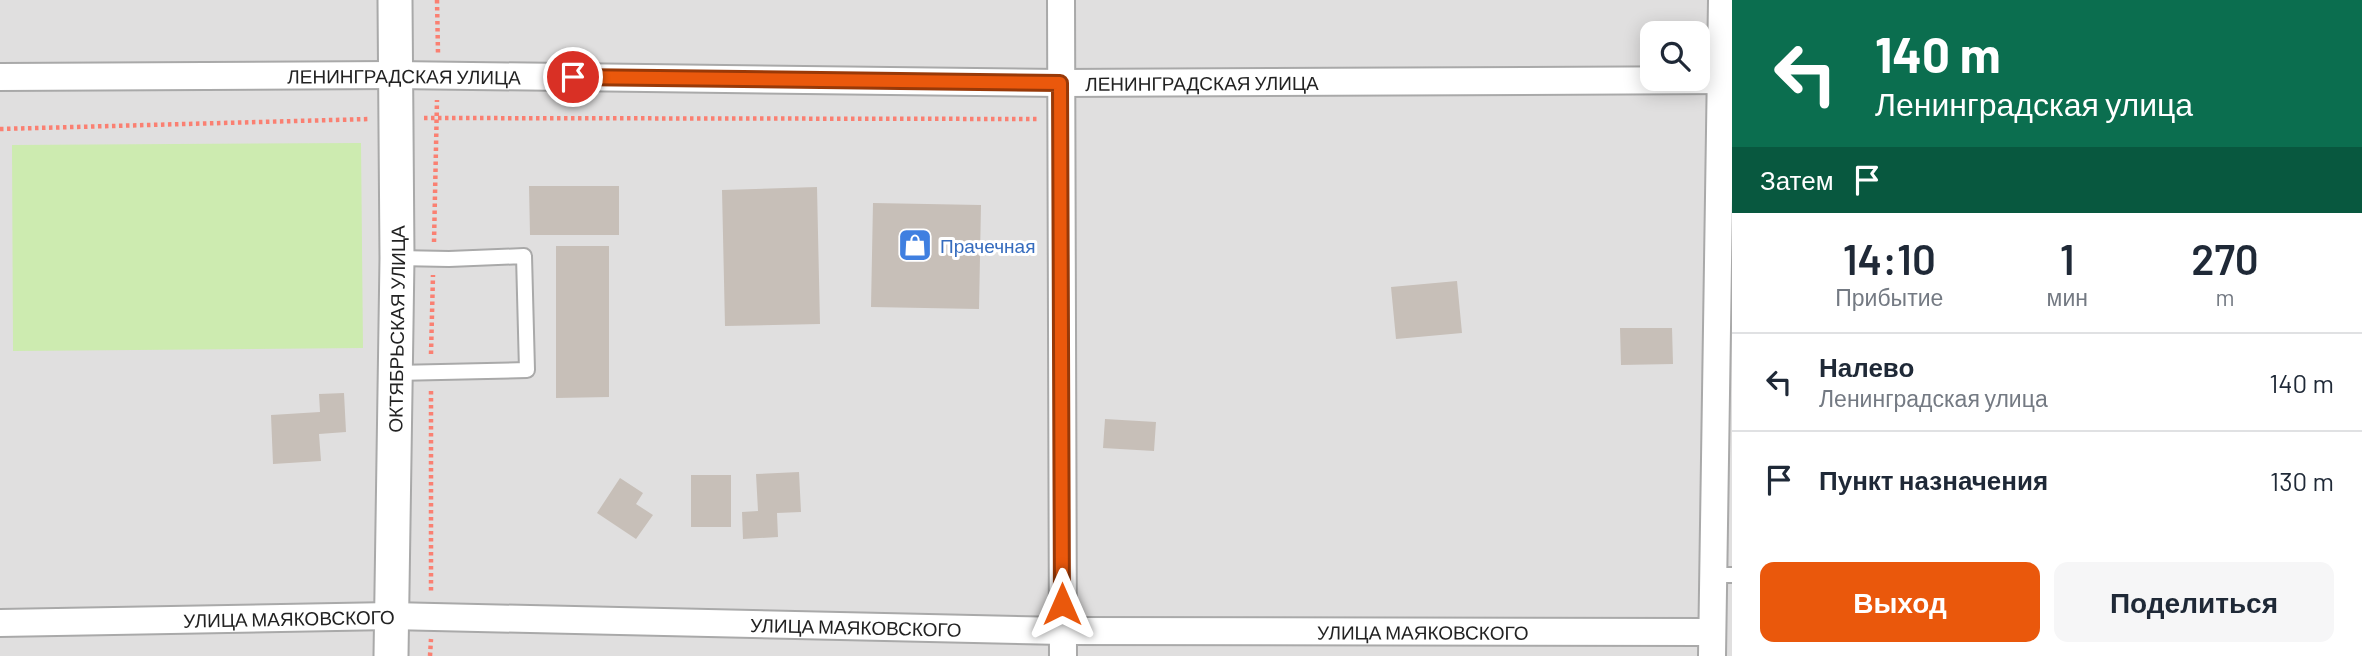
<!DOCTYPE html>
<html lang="ru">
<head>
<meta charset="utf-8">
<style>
  :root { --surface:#fff; --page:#f6f6f7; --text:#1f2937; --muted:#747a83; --line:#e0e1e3; --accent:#ea580c }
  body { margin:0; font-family:Barlow,sans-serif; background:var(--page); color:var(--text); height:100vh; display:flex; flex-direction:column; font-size:26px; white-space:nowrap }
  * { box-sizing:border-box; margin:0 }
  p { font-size:23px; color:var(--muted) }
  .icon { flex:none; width:38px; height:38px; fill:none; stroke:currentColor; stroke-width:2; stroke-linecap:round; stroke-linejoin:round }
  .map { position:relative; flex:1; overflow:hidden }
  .drawer { display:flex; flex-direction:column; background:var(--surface); width:630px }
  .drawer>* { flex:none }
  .top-card { background:#0b6e4f; color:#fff; overflow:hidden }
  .buttons { position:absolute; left:1640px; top:21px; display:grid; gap:14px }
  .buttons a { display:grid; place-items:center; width:70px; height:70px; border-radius:14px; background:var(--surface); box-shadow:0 4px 18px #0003; font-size:35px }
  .pin { position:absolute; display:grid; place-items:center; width:60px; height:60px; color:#fff; margin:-30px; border:4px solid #fff; border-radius:50%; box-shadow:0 2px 7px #0007 }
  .me { position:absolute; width:77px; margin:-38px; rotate:0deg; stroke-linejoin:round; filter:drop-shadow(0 0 5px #0008) }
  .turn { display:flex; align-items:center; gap:24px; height:147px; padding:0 28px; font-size:32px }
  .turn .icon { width:91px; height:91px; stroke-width:2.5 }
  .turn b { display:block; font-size:49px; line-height:60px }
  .then { display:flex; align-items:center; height:66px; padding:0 28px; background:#0003; gap:14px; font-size:26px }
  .eta { display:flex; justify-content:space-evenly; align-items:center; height:119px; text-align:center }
  .eta b { font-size:42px; font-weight:600; line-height:49px }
  .action { display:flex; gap:14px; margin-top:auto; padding:14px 28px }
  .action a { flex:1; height:80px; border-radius:14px; background:var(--accent); color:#fff; font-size:28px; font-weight:600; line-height:80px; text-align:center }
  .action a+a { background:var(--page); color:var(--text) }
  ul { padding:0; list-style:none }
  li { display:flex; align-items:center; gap:21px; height:98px; padding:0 28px; border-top:2px solid var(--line) }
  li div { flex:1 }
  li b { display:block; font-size:26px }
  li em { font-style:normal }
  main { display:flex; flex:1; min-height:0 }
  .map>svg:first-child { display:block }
  .residential { fill:#e0dfdf; fill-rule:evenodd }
  .grass { fill:#cdebb0 }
  .building { fill:#c7bfb8 }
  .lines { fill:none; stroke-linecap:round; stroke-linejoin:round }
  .service-casing { stroke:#a9a9a9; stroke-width:18 }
  .minor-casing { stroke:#a9a9a9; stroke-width:30 }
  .tertiary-casing { stroke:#a9a9a9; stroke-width:37 }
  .path { stroke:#fa8072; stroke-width:4.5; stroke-dasharray:3.5 3.5; stroke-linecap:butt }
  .service { stroke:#fff; stroke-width:14 }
  .minor { stroke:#fff; stroke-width:26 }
  .tertiary { stroke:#fff; stroke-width:33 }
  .route-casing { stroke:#983908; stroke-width:18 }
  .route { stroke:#ea580c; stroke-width:12 }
  .labels { text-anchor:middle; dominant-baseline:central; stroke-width:6; stroke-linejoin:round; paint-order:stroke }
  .street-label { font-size:19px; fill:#222; stroke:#fff }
  .shop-label { font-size:19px; fill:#366cbe; stroke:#fff; text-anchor:start }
</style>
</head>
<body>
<main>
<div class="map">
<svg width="1732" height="656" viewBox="0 0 1732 656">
  <rect width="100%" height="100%" fill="#f2efe9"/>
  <path class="residential" d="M0,0H1732V656H0ZM1652,33H1698V79H1652Z"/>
  <path class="grass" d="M361,143L363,348L13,351L12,145Z"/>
  <path class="building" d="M529,186H619V235H530Z
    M817,187L820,324L725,326L722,190Z
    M873,203L981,205L979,309L871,307Z
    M556,246H609V397L556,398Z
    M1457,281L1462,333L1396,339L1391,287Z
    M1620,328H1672L1673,364L1621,365Z
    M344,393L346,432L319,434L321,461L273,464L271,415L320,412L319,394Z
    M1105,419L1156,422L1154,451L1103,448Z
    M799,472L801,512L777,513L778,537L743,539L742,512L758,511L756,474Z
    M691,475H731V527H691Z
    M620,478L643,493L636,504L653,515L636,539L597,513Z"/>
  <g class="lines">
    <g class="service-casing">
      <path id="service" d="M395,373L527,370L524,256L449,259L397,258
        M1714,575H1732"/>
    </g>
    <g class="minor-casing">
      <g id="minor">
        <path d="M1061,0L1063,656"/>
        <path id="s1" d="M0,77L395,75L1060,83L1732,80"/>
        <path id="s2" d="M0,623L391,616L1062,631L1712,632"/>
        <path d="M1712,656L1722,0"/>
      </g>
    </g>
    <g class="tertiary-casing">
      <g id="tertiary">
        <path id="s3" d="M391,656L397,258L395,0"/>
      </g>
    </g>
    <path class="path" d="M437,0L438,53
      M424,118L1039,119
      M0,129L370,119
      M434,242L437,100
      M431,354L433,275
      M431,391V592
      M430,656L431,639"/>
    <use href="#service" class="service"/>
    <use href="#minor" class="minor"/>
    <use href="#tertiary" class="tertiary"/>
  </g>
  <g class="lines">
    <g class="route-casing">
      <path id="route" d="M573,77L1060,83L1062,604"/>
    </g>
    <use href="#route" class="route"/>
  </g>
  <defs>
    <g id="shop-square" transform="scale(1.75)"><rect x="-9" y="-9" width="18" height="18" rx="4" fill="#3f7fe0" stroke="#fff"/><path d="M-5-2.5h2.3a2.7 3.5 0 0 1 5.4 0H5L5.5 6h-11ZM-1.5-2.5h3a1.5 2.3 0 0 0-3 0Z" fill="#fff"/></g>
  </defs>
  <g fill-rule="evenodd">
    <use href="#shop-square" x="915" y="245"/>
  </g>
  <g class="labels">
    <g class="street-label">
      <text stroke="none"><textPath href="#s1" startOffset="404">ЛЕНИНГРАДСКАЯ УЛИЦА</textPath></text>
      <text stroke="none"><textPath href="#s1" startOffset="1202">ЛЕНИНГРАДСКАЯ УЛИЦА</textPath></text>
      <text stroke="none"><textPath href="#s3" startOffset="327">ОКТЯБРЬСКАЯ УЛИЦА</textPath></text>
      <text stroke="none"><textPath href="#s2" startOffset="289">УЛИЦА МАЯКОВСКОГО</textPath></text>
      <text stroke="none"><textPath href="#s2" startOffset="856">УЛИЦА МАЯКОВСКОГО</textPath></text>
      <text stroke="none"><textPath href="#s2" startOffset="1423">УЛИЦА МАЯКОВСКОГО</textPath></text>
    </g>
    <g class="shop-label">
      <text x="940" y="245">Прачечная</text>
    </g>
  </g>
</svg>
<div class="buttons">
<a><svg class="icon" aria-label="search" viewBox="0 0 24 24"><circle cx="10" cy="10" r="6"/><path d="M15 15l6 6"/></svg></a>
</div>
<div class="pin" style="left:573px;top:77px;background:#d93025"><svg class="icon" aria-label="arrive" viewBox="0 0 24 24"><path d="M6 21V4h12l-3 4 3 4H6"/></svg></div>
<svg class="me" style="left:1062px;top:604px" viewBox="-20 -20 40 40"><path d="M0-17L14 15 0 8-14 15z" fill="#ea580c" stroke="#fff" stroke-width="4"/></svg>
</div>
<section class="drawer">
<div class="top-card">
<div class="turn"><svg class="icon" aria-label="left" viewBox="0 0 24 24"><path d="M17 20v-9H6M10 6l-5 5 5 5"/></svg><div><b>140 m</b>Ленинградская улица</div></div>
<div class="then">Затем<svg class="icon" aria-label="arrive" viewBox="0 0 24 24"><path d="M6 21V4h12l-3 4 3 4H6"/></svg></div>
</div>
<div class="eta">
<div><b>14:10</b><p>Прибытие</p></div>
<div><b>1</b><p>мин</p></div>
<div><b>270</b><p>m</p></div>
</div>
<ul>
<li><svg class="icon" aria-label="left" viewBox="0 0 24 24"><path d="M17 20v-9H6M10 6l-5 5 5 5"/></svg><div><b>Налево</b><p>Ленинградская улица</p></div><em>140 m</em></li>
<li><svg class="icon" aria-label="arrive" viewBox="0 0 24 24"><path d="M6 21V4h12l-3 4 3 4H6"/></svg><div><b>Пункт назначения</b></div><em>130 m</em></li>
</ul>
<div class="action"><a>Выход</a><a>Поделиться</a></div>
</section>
</main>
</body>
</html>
